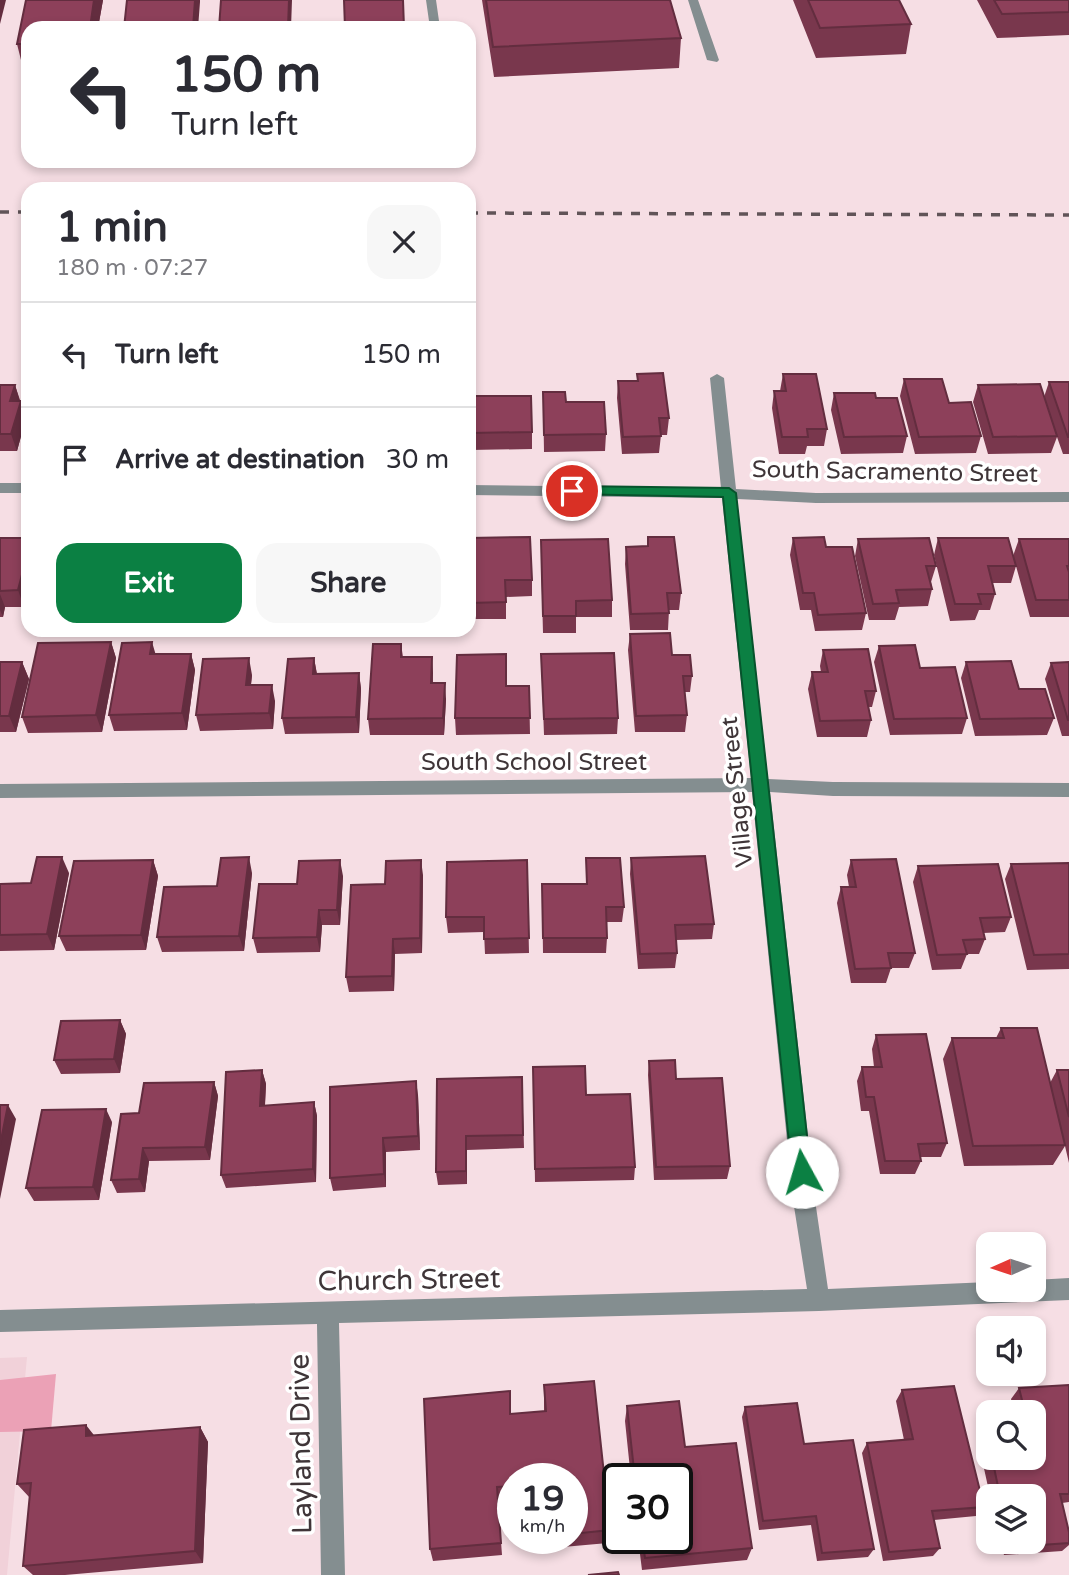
<!DOCTYPE html>
<html lang="en">
<head>
<meta charset="utf-8">
<style>
  :root { --surface:#fff; --page:#f7f7f7; --text:#2b2b33; --muted:#7c7c81; --line:#e1e1e2; --accent:#0b8043 }
  body { margin:0; font-family:"Varela Round",sans-serif; background:var(--page); color:var(--text); height:100vh; display:flex; flex-direction:column; font-size:26px; white-space:nowrap }
  * { box-sizing:border-box; margin:0 }
  p { font-size:23px; color:var(--muted) }
  .icon { flex:none; width:38px; height:38px; fill:none; stroke:currentColor; stroke-width:2; stroke-linecap:round; stroke-linejoin:round }
  .map { position:relative; flex:1; overflow:hidden }
  .side { position:absolute; left:21px; top:182px; width:455px; height:455px; display:flex; flex-direction:column; background:var(--surface); border-radius:21px; box-shadow:0 4px 10px #0003 }
  .side>* { flex:none }
  .guide { position:absolute; left:21px; top:21px; width:455px; height:147px; border-radius:21px; box-shadow:0 4px 10px #0003; background:#fff; color:var(--text); overflow:hidden }
  .needle { width:46px; rotate:267deg }
  .controls { position:absolute; left:976px; top:1232px; display:grid; gap:14px }
  .controls a { display:grid; place-items:center; width:70px; height:70px; border-radius:14px; background:var(--surface); box-shadow:0 4px 10px #0003; font-size:35px }
  .speed { position:absolute; left:497px; top:1463px; display:flex; gap:14px; font-size:35px; font-weight:700; text-align:center }
  .speed>* { display:grid; place-content:center; width:91px; height:91px; border-radius:50%; background:var(--surface); box-shadow:0 4px 10px #0003; line-height:1 }
  .speed small { font-size:18px; font-weight:400 }
  .speed .limit { border:4px solid #111; border-radius:10px; background:#fff; color:#111 }
  .pin { position:absolute; display:grid; place-items:center; width:60px; height:60px; color:#fff; margin:-30px; border:4px solid #fff; border-radius:50%; box-shadow:0 2px 7px #0007 }
  .me { position:absolute; width:77px; margin:-38px; rotate:354deg; stroke-linejoin:round; filter:drop-shadow(0 0 5px #0008) }
  .turn { display:flex; align-items:center; gap:24px; height:147px; padding:0 35px; font-size:32px }
  .turn .icon { width:91px; height:91px; stroke-width:2.5 }
  .turn b { display:block; font-size:49px; line-height:60px }
  .round { display:grid; place-items:center; flex:none; width:74px; height:74px; border-radius:21px; background:var(--page) }
  .headline { display:flex; align-items:center; justify-content:space-between; height:119px; padding:0 35px }
  h1 { font-size:42px; font-weight:700; line-height:52px }
  .button { display:flex; gap:14px; margin-top:auto; padding:14px 35px }
  .button a { flex:1; height:80px; border-radius:21px; background:var(--accent); color:#fff; font-size:28px; font-weight:700; line-height:80px; text-align:center }
  .button a+a { background:var(--page); color:var(--text) }
  ul { padding:0; list-style:none }
  li { display:flex; align-items:center; gap:21px; height:105px; padding:0 35px; border-top:2px solid var(--line) }
  li div { flex:1 }
  li b { display:block; font-size:26px }
  li em { font-style:normal }
  .map>svg:first-child { display:block }
  .built { fill:#f1d1d9 }
  .green { fill:#eba1b6 }
  .lines { fill:none; stroke-linecap:round; stroke-linejoin:round }
  .minor { fill:#848e90; fill-rule:evenodd }
  .rail { stroke:#615458; stroke-width:3.5; stroke-dasharray:9 9; stroke-linecap:butt }
  .wall { fill:#79374d }
  .shaded-wall { fill:#632d3f }
  .building { fill:#8d405a; stroke:#632d3f; stroke-width:2 }
  .route { fill:#0b8043; stroke:#07532c; stroke-width:2 }
  .labels { text-anchor:middle; dominant-baseline:central; stroke-width:7; stroke-linejoin:round; paint-order:stroke }
  .street-label { font-size:24px; fill:#3f3538; stroke:#fff }
  .near-street-label { font-size:28px; fill:#3f3538; stroke:#fff }
</style>
</head>
<body>
<div class="map">
<svg width="1069" height="1575" viewBox="0 0 1069 1575">
  <rect width="100%" height="100%" fill="#f6dee4"/>
  <path class="built" d="M27,1357L7,1575H0V1358Z"/>
  <path class="green" d="M56,1374L51,1431L0,1432V1380Z"/>
  <g class="lines">
    <path class="minor" d="M426,0H436L440,28H430Z
      M688,0H698L719,60L717,62L707,60Z
      M717,374L724,378L736,489L816,493L1069,492V502L816,503L737,499L768,779L833,782L1069,783V797L833,796L770,792L815,1200L828,1289L989,1282V1290H1034V1280L1069,1278V1300L819,1311L339,1323L345,1575H321L317,1324L0,1332V1310L807,1289L793,1200L752,792L0,798V784L751,778L722,498L469,495V485L721,488L710,378Z
      M0,483H28V493H0Z"/>
    <path class="rail" d="M0,212H28
      M469,213L1069,215"/>
  </g>
  <path class="wall" d="M26,0H103L98,28H28V67L23,68L17,44Z
    M482,0H670L681,38L679,68L494,77Z
    M793,0H899L911,24L906,54L816,58Z
    M977,0H1069V35L997,38Z
    M637,374L669,418L667,435H661L659,453L622,454L617,398L618,381H637Z
    M783,374L827,429L824,446H807L805,454H779L772,408L774,391H780Z
    M904,379L949,403L981,436L976,453L915,454L900,396Z
    M1049,382H1069V454H1063L1057,437L1051,453L988,454L973,402L978,385L1044,397Z
    M0,385H15L26,418L17,451H0Z
    M543,392L566,402L606,434L605,451L544,452Z
    M834,393L876,398L907,436L903,453L841,454L831,410Z
    M28,417V447L24,433Z
    M532,432V449L470,450V433Z
    M648,537L681,593L679,610H669L668,630H630L625,564L626,547L647,546Z
    M0,538H28V590L24,607H5L3,617H0Z
    M469,538L532,580V596L506,597V619H469Z
    M793,538L826,547L866,613L862,630L815,631L811,610H800L790,555Z
    M938,538L1013,556L1019,539H1069V617H1030L1016,566L1011,583H992L995,594L990,610H979L975,620L950,621L934,555Z
    M858,539L936,566L931,582L932,589L928,606L899,607L895,620H869L855,556Z
    M541,557L612,600V617H576V633H543Z
    M630,634L672,655L692,676L690,692H685L687,715L685,732H635L628,650Z
    M111,642L116,658L102,732L28,733L22,717Z
    M401,644L403,657H432L433,683L446,699L444,735H370L368,719Z
    M879,646L920,668L967,718L962,734L890,735L874,662Z
    M823,650L876,691L872,707H868L871,720L867,737H817L808,689L812,672H821L820,666Z
    M155,654H191L195,670L187,730L114,731L109,715Z
    M541,654L618,718L617,734L544,735Z
    M314,658L317,674L359,673L361,689L359,733L285,734L282,718Z
    M0,662H22L29,679L16,732H0Z
    M966,662L1054,718L1047,735L975,736L961,678Z
    M1069,662V736H1062L1045,679L1051,663Z
    M252,675L251,685L275,701L273,729L200,731L196,715Z
    M506,686H529L530,734L456,735L455,718Z
    M586,858L624,907L622,922H606L607,938L606,953H543L542,884H586Z
    M631,858L714,924L712,939L676,940L677,953L675,968L638,969L630,874Z
    M153,860L158,876L146,950L66,951L59,936Z
    M527,860L529,953L485,954L484,932L448,933L446,917Z
    M851,860L915,953L909,968H891L886,983H851L837,903L841,887H849L847,875Z
    M1069,863V969L1027,970L1005,879L1011,864Z
    M918,866L1011,917L1005,932L983,933L985,939L979,954H967L961,969L932,970L913,882Z
    M69,873L54,950L0,951V884L31,883Z
    M252,873L244,951L162,952L157,937L217,886Z
    M423,875L422,953L395,954L394,991L349,992L346,977L385,884Z
    M343,876L340,925H322L320,952L257,953L253,938L297,884Z
    M120,1020L126,1034L120,1073L61,1074L54,1060Z
    M1001,1028L1050,1083L1057,1070H1069V1163L1065,1146L1053,1165L964,1166L943,1059L952,1038H996Z
    M876,1035L947,1143L941,1157H920L921,1161L915,1174H880L869,1111H861L857,1081L862,1067H874L872,1049Z
    M649,1061L676,1079L730,1166L727,1179L654,1180L648,1075Z
    M533,1067L586,1095L635,1167L634,1180L535,1182Z
    M262,1070L266,1084L265,1106L314,1102L317,1116L316,1182L226,1188L221,1175Z
    M522,1077L524,1148L467,1150V1184L438,1185L436,1172L437,1079Z
    M214,1082L218,1096L210,1160L149,1161L145,1192L117,1193L111,1180L139,1113Z
    M418,1095L420,1150L386,1152V1187L333,1191L330,1178Z
    M112,1122L99,1200L34,1201L26,1188Z
    M544,1385L610,1530L608,1543L529,1550V1538H572V1479H513V1499L498,1501L502,1555L433,1561L430,1549L510,1414L544,1411Z
    M1069,1385V1502L1062,1503L1069,1532V1545L1062,1551L1004,1555L1000,1542H1034V1496H990L980,1450L989,1440V1458H1034V1412H1014L1011,1399L1019,1388Z
    M902,1390L984,1507L976,1516L934,1520L940,1548L933,1556L883,1561L862,1453L867,1443L904,1440L896,1401Z
    M627,1406L752,1548L747,1560L642,1570L638,1538H677V1479H631L625,1421Z
    M745,1407L804,1444L874,1549L868,1557L817,1561L811,1525L759,1530L742,1417Z
    M200,1427L208,1442L203,1563L65,1575H33L23,1566L30,1498L17,1484L94,1435Z"/>
  <path class="shaded-wall" d="M0,0H6L0,24Z
    M94,0H103L98,28H90Z
    M195,0H200V2L198,28H193Z
    M289,0H292L291,28H288Z
    M15,385L20,402L10,401Z
    M21,401L26,418L17,451L11,434Z
    M25,563L28,573V590L24,607L18,590Z
    M0,594L5,607L3,617L0,610Z
    M111,642L116,658L102,732L96,715Z
    M152,642L157,659L150,654Z
    M191,654L195,670L187,730L182,713Z
    M432,657L433,673L432,700L431,683Z
    M249,658L252,675L249,701L246,685Z
    M314,658L317,675L313,674Z
    M22,662L29,679L16,732L9,716Z
    M359,673L361,689L359,733L356,717Z
    M445,683L446,699L444,735L443,718Z
    M272,685L275,701L273,729L269,713Z
    M62,857L69,873L54,950L47,934Z
    M249,857L252,873L244,951L239,936Z
    M153,860L158,876L146,950L141,935Z
    M340,860L343,876L340,925L337,910Z
    M421,860L423,875L422,953L420,938Z
    M319,910L322,925L320,952L317,937Z
    M393,939L395,954L394,991L392,976Z
    M120,1020L126,1034L120,1073L114,1059Z
    M262,1070L266,1084L264,1120L260,1106Z
    M416,1081L418,1095L420,1150L418,1136Z
    M214,1082L218,1096L210,1160L205,1147Z
    M314,1102L317,1116L316,1182L313,1169Z
    M8,1105L16,1119L0,1199V1145Z
    M106,1109L112,1122L99,1200L93,1187Z
    M466,1136L467,1150V1184L466,1171Z
    M383,1138L386,1152V1187L384,1174Z
    M143,1148L149,1161L145,1192L139,1179Z
    M86,1425L97,1439L86,1436Z
    M200,1427L208,1442L203,1563L195,1551Z"/>
  <path class="building" d="M26,0H94L90,28H28V44H17Z
    M127,0H195L193,28H124Z
    M221,0H289L288,28H219Z
    M344,0H403L404,28H345Z
    M486,0H670L681,38L493,47Z
    M808,0H899L911,24L820,28Z
    M994,0H1069V12L1002,14Z
    M663,373L669,418H659L661,436L623,437L618,381H638L637,374Z
    M783,374H816L827,429H807L808,437H782L774,391H786Z
    M904,379H942L949,403L971,402L981,436L919,437Z
    M1049,382H1069V437H1068Z
    M1040,384L1057,436L993,437L978,385Z
    M0,385H15L10,401H21L11,434H0Z
    M543,392H565L566,402H604L606,434L544,435Z
    M834,393H875L876,398H897L907,436L844,437Z
    M470,396H531L532,432L470,433Z
    M28,417V433H24Z
    M530,537L532,580H505L506,602L469,603V538Z
    M648,537H674L681,593H667L669,613L631,614L626,547L648,546Z
    M824,537L826,547H852L866,613L818,615L814,593H803L793,538Z
    M0,538H28V563H25L18,590L0,591Z
    M929,538L936,566H926L932,589L896,590L899,603L873,604L858,539Z
    M938,538H1008L1016,566H988L995,594H978L981,604H955Z
    M608,539L612,600L576,601V616H543L541,540Z
    M1019,539H1069V566H1067L1069,572V600H1036Z
    M670,633L672,655H690L692,676H683L687,715L636,716L630,634Z
    M111,642L96,715L22,717L38,643Z
    M152,642L150,654H191L182,713L109,715L122,643Z
    M373,644H401V657H432L431,683H445L443,718L368,719Z
    M915,645L920,668L955,667L967,718L894,719L879,646Z
    M868,649L876,691H865L871,720L820,721L812,672H828L823,650Z
    M614,653L618,718L544,719L541,654Z
    M506,654V686H529L530,718H455L457,655Z
    M249,658L246,685H272L269,713L196,715L203,659Z
    M314,658L313,674L359,673L356,717L282,718L288,659Z
    M1011,661L1019,689H1045L1054,718L980,719L966,662Z
    M0,662H22L9,716H0Z
    M1069,662V720H1068L1051,663Z
    M705,856L714,924L675,925L677,953L640,954L631,858Z
    M37,857H62L47,934L0,935V884L31,883Z
    M249,857L239,936L157,937L164,887L217,886L221,858Z
    M586,858H620L624,907H606L607,938H543L542,884H587Z
    M896,859L915,953H888L891,968L855,969L841,887H856L851,860Z
    M153,860L141,935L59,936L74,861Z
    M340,860L337,910H319L317,937L253,938L259,884H297L299,861Z
    M421,860L420,938L393,939L392,976L346,977L351,885L385,884L386,861Z
    M527,860L529,938L484,939V917H446L447,862Z
    M1069,863V954L1034,955L1011,864Z
    M998,864L1011,917L980,918L985,939L963,940L967,954L937,955L918,866Z
    M120,1020L114,1059L54,1060L61,1021Z
    M1001,1028H1037L1065,1145L973,1146L952,1038H1004Z
    M926,1034L947,1143L918,1144L921,1161H885L874,1097H866L862,1067H882L876,1035Z
    M675,1060L676,1079L722,1078L730,1166L656,1167L649,1061Z
    M585,1066L586,1095L630,1094L635,1167L535,1169L533,1067Z
    M262,1070L260,1106L314,1102L313,1169L221,1175L226,1072Z
    M1057,1070H1069V1117Z
    M522,1077L523,1135L466,1136V1171L436,1172L437,1079Z
    M416,1081L418,1136L383,1138L384,1174L330,1178V1087Z
    M214,1082L205,1147L143,1148L139,1179L111,1180L121,1114L139,1113L144,1083Z
    M0,1105H8L0,1145Z
    M106,1109L93,1187L26,1188L42,1110Z
    M594,1381L610,1530L572,1534V1479H513V1486L497,1487L501,1543L430,1549L424,1399L510,1391V1414L546,1411L544,1385Z
    M1069,1385V1494H1060L1069,1532V1543L1012,1547L1011,1542H1034V1496H1000L992,1458H1034V1412H1025L1019,1388Z
    M954,1386L984,1507L932,1511L940,1548L889,1552L867,1443L913,1439L902,1390Z
    M679,1401L685,1447L736,1443L752,1548L645,1558L642,1538H677V1479H635L627,1406Z
    M797,1403L804,1444L853,1440L874,1549L822,1553L816,1516L763,1521L745,1407Z
    M86,1425V1436L200,1427L195,1551L23,1566L31,1483L17,1484L24,1430Z
    M618,1572L619,1575H588Z"/>
  <path class="route" d="M572,486L729,488L736,493L811,1172L808,1179L802,1181L795,1179L792,1172L723,497L567,494V488Z"/>
  <g class="labels">
    <g class="street-label">
      <text transform="translate(895 472) rotate(1)">South Sacramento Street</text>
      <text x="534" y="762">South School Street</text>
      <text transform="translate(737 792) rotate(-96)">Village Street</text>
    </g>
    <g class="near-street-label">
      <text transform="translate(409 1280) rotate(-1)">Church Street</text>
      <text transform="translate(301 1444) rotate(-91)">Layland Drive</text>
    </g>
  </g>
</svg>
<div class="controls">
<a><svg class="needle" viewBox="-14 -14 28 28"><path d="M0-13l5 13h-10z" fill="#e53935"/><path d="M0 13l5-13h-10z" fill="#7c7c81"/></svg></a>
<a><svg class="icon" aria-label="sound" viewBox="0 0 24 24"><path d="M4 9h4l5-4v14l-5-4H4zM17 9q2 3 0 6"/></svg></a>
<a><svg class="icon" aria-label="search" viewBox="0 0 24 24"><circle cx="10" cy="10" r="6"/><path d="M15 15l6 6"/></svg></a>
<a><svg class="icon" aria-label="layers" viewBox="0 0 24 24"><path d="M12 4l9 5-9 5-9-5zM3 14l9 5 9-5"/></svg></a>
</div>
<div class="speed"><div>19<small>km/h</small></div><div class="limit">30</div></div>
<div class="pin" style="left:572px;top:491px;background:#d93025"><svg class="icon" aria-label="arrive" viewBox="0 0 24 24"><path d="M6 21V4h12l-3 4 3 4H6"/></svg></div>
<svg class="me" style="left:802px;top:1172px" viewBox="-20 -20 40 40"><circle r="19" fill="#fff"/><path d="M0-13L10 11 0 6-10 11z" fill="#0b8043"/></svg>
<div class="guide">
<div class="turn"><svg class="icon" aria-label="left" viewBox="0 0 24 24"><path d="M17 20v-9H6M10 6l-5 5 5 5"/></svg><div><b>150 m</b>Turn left</div></div>
</div>
<section class="side">
<div class="headline"><div><h1>1 min</h1><p>180 m · 07:27</p></div><a class="round"><svg class="icon" aria-label="close" viewBox="0 0 24 24"><path d="M6 6l12 12M18 6L6 18"/></svg></a></div>
<ul>
<li><svg class="icon" aria-label="left" viewBox="0 0 24 24"><path d="M17 20v-9H6M10 6l-5 5 5 5"/></svg><div><b>Turn left</b></div><em>150 m</em></li>
<li><svg class="icon" aria-label="arrive" viewBox="0 0 24 24"><path d="M6 21V4h12l-3 4 3 4H6"/></svg><div><b>Arrive at destination</b></div><em>30 m</em></li>
</ul>
<div class="button"><a>Exit</a><a>Share</a></div>
</section>
</div>
</body>
</html>
